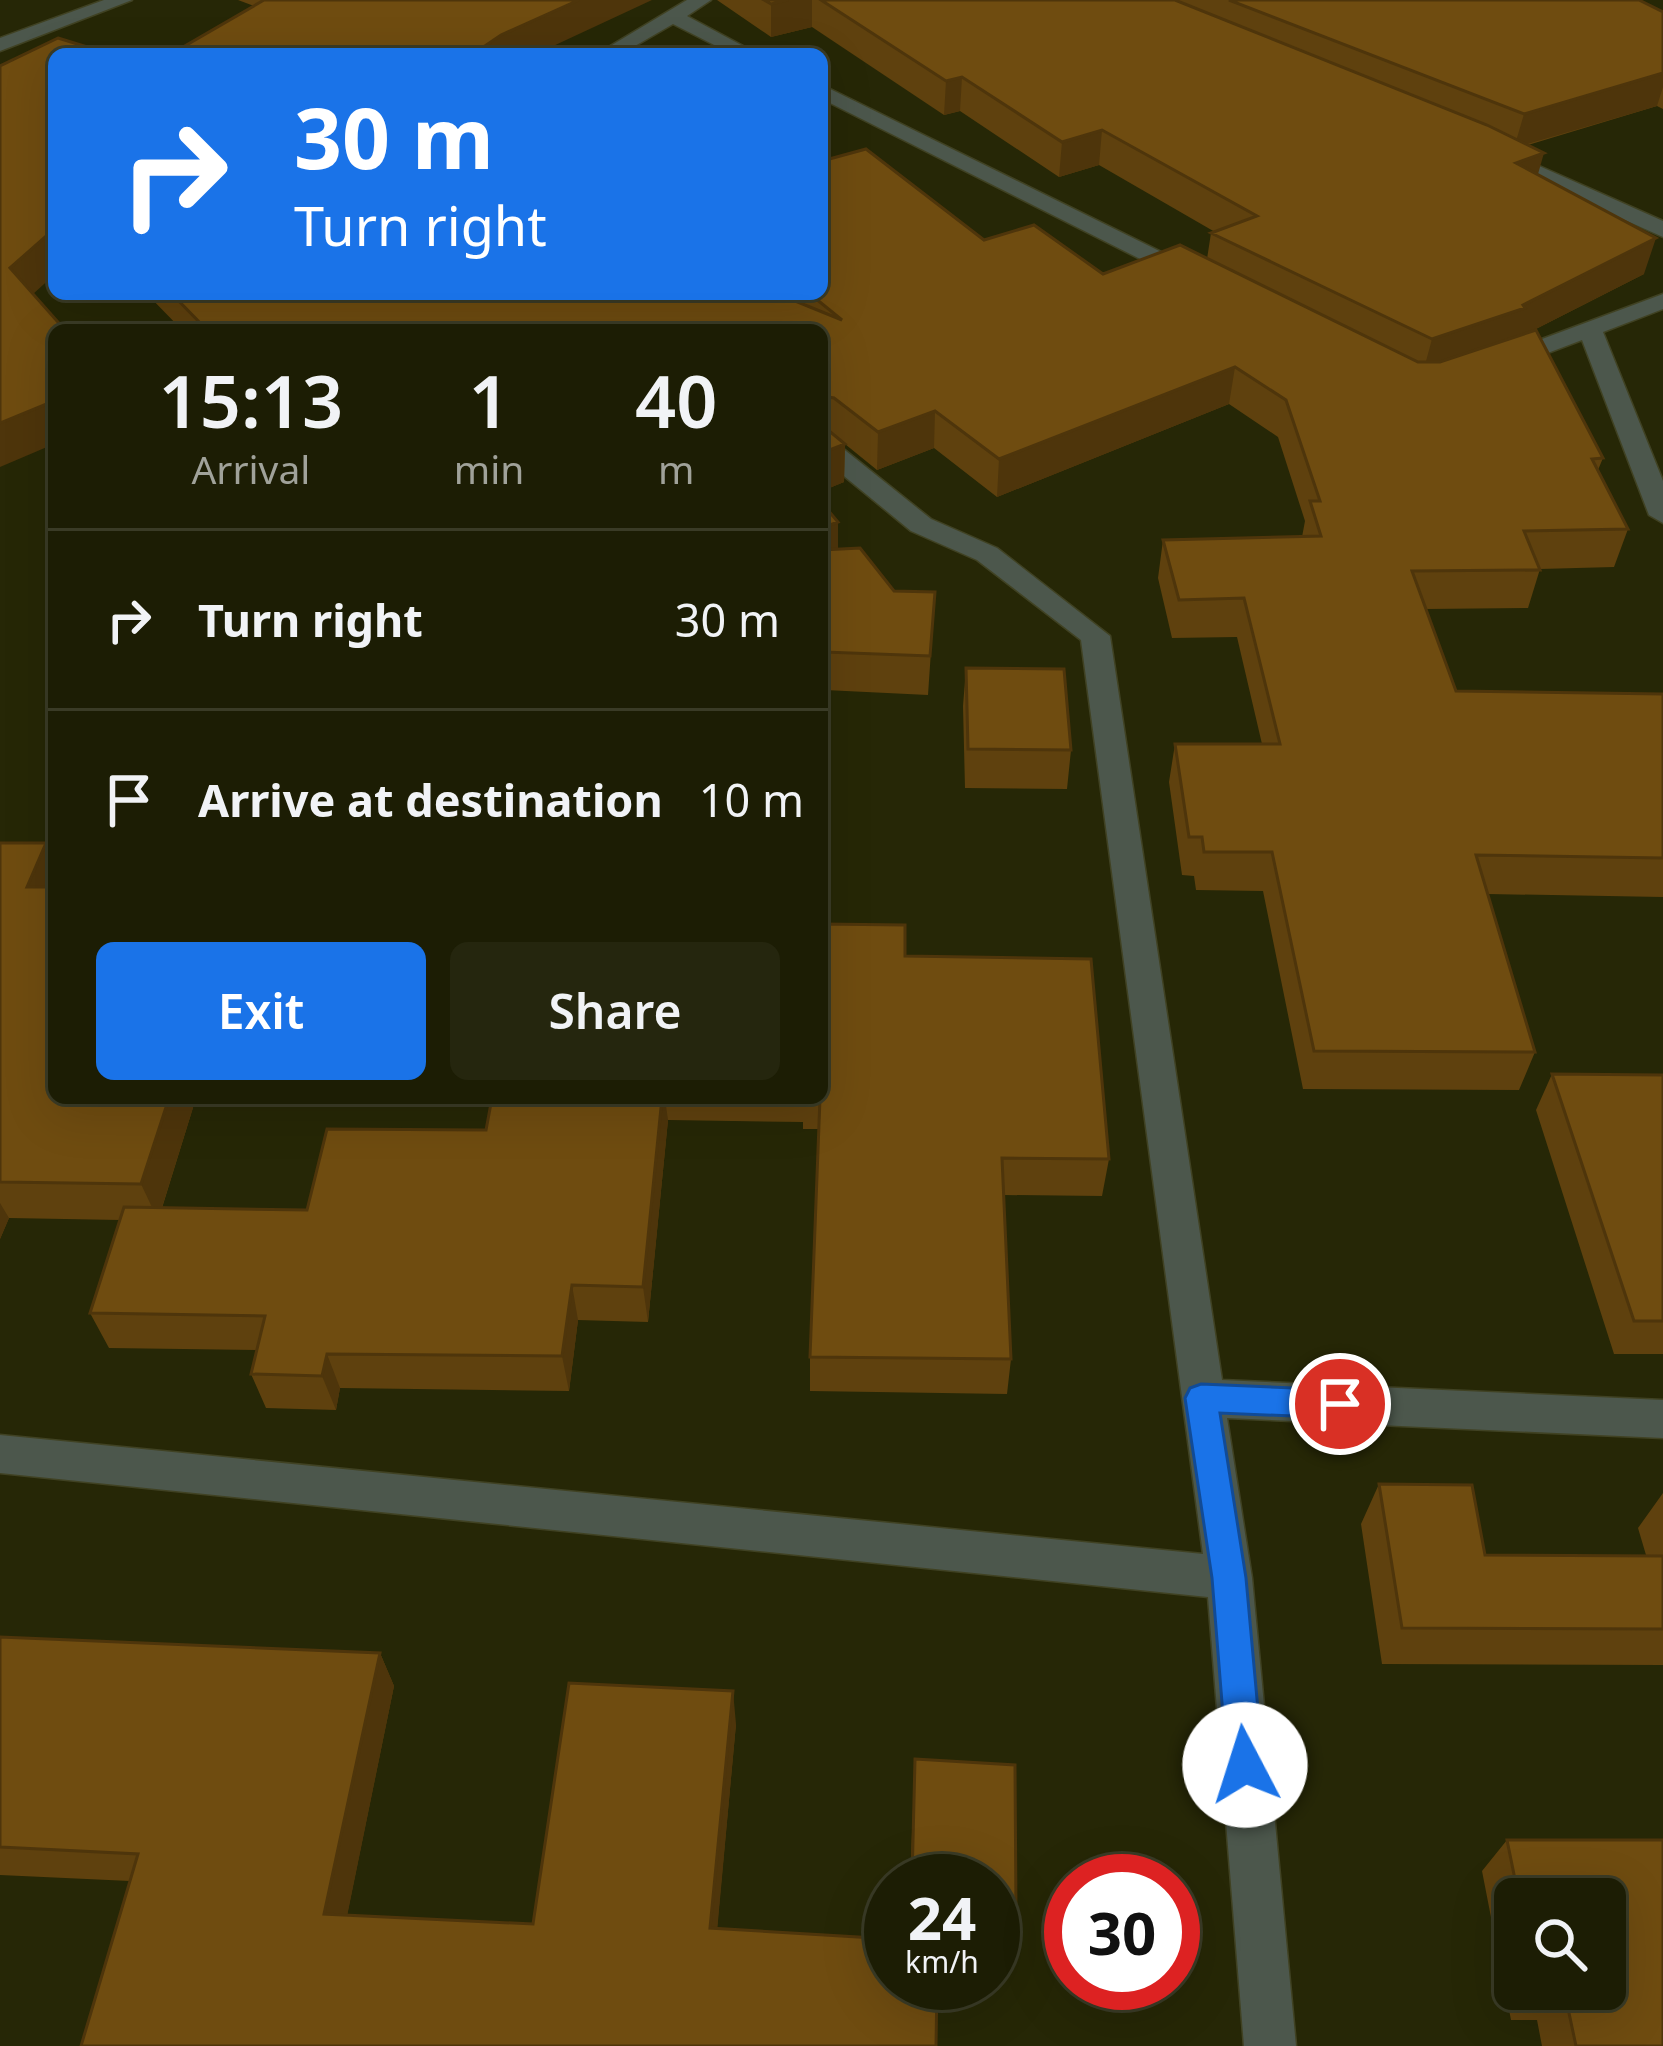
<!DOCTYPE html>
<html lang="en">
<head>
<meta charset="utf-8">
<style>
  :root { --surface:#1c1d04; --page:#25260e; --text:#f1f3f6; --muted:#a0a29a; --line:#3a3b26; --accent:#1a73e8 }
  body { margin:0; font-family:"Noto Sans",sans-serif; background:var(--page); color:var(--text); height:100vh; display:flex; flex-direction:column; font-size:45px; white-space:nowrap }
  * { box-sizing:border-box; margin:0 }
  p { font-size:39px; color:var(--muted) }
  .icon { flex:none; width:66px; height:66px; fill:none; stroke:currentColor; stroke-width:2; stroke-linecap:round; stroke-linejoin:round }
  .map { position:relative; flex:1; overflow:hidden }
  .side { position:absolute; left:48px; top:324px; width:780px; height:780px; display:flex; flex-direction:column; background:var(--surface); border-radius:18px; box-shadow:0 12px 48px #0002,0 0 0 3px var(--line) }
  .side>* { flex:none }
  .top-card { position:absolute; left:48px; top:48px; width:780px; height:252px; border-radius:18px; box-shadow:0 12px 48px #0002,0 0 0 3px var(--line); background:#1a73e8; color:#fff; overflow:hidden }
  .buttons { position:absolute; left:1494px; top:1878px; display:grid; gap:24px }
  .buttons a { display:grid; place-items:center; width:132px; height:132px; border-radius:18px; background:var(--surface); box-shadow:0 12px 48px #0002,0 0 0 3px var(--line); font-size:60px }
  .speed { position:absolute; left:864px; top:1854px; display:flex; gap:24px; font-size:60px; font-weight:700; text-align:center }
  .speed>* { display:grid; place-content:center; width:156px; height:156px; border-radius:50%; background:var(--surface); box-shadow:0 12px 48px #0002,0 0 0 3px var(--line); line-height:1 }
  .speed small { font-size:30px; font-weight:400 }
  .speed .limit { border:18px solid #d22; background:#fff; color:#111 }
  .pin { position:absolute; display:grid; place-items:center; width:102px; height:102px; color:#fff; margin:-51px; border:6px solid #fff; border-radius:50%; box-shadow:0 3px 12px #0007 }
  .me { position:absolute; width:132px; margin:-66px; rotate:355deg; stroke-linejoin:round; filter:drop-shadow(0 0 9px #0008) }
  .turn { display:flex; align-items:center; gap:42px; height:252px; padding:0 48px; font-size:54px }
  .turn .icon { width:156px; height:156px; stroke-width:2.5 }
  .turn b { display:block; font-size:84px; line-height:102px }
  .eta { display:flex; justify-content:space-evenly; align-items:center; height:204px; text-align:center }
  .eta b { font-size:72px; font-weight:600; line-height:84px }
  .button { display:flex; gap:24px; margin-top:auto; padding:24px 48px }
  .button a { flex:1; height:138px; border-radius:18px; background:var(--accent); color:#fff; font-size:48px; font-weight:600; line-height:138px; text-align:center }
  .button a+a { background:var(--page); color:var(--text) }
  ul { padding:0; list-style:none }
  li { display:flex; align-items:center; gap:36px; height:180px; padding:0 48px; border-top:3px solid var(--line) }
  li div { flex:1 }
  li b { display:block; font-size:45px }
  li em { font-style:normal }
  .map>svg:first-child { display:block }
  .lines { fill:none; stroke-linecap:round; stroke-linejoin:round }
  .street-casing { stroke:#404223; stroke-width:3 }
  .street { fill:#4c574c; fill-rule:evenodd }
  .wall { fill:#5f410e; fill-rule:evenodd }
  .shaded-wall { fill:#4e350b }
  .building { fill:#6f4c10; stroke:#4e350b; stroke-width:3 }
  .route { fill:#1a73e8; stroke:#114b97; stroke-width:3 }
</style>
</head>
<body>
<div class="map">
<svg width="1663" height="2046" viewBox="0 0 1663 2046">
  <rect width="100%" height="100%" fill="#262706"/>
  <g class="lines">
    <g class="street-casing">
      <path id="street" d="M104,0H132L0,51V38Z
        M687,0H711L687,16L758,54H732L673,24L621,54H597Z
        M822,85L1202,272L1206,277L1202,282H1186L822,99Z
        M1494,146L1663,221V237L1486,158L1483,153Z
        M1663,294V309L1603,332L1663,481V523L1649,515L1582,340L1500,371L1487,363L1491,358Z
        M822,437L831,439L931,519L997,548L1110,636L1222,1380L1663,1400V1438L1227,1418L1252,1578L1296,2046H1244L1208,1597L0,1473V1435L1203,1554L1081,640L977,560L911,531L822,458Z"/>
    </g>
    <use href="#street" class="street"/>
  </g>
  <path class="wall" d="M238,0H652L254,6Z
    M717,0H1639L1663,12V109L1657,106L1528,145L1538,175L1644,274L1528,333L1603,458L1598,470L1628,529L1614,567L1540,569L1528,608L1426,609L1456,691L1663,694V897L1488,894L1535,1052L1519,1090L1303,1089L1263,891L1196,890L1194,876L1182,875L1169,782L1175,744H1262L1237,637L1172,638L1158,578L1163,540L1302,537L1305,521L1278,437L1229,404L997,497L934,448L877,470L840,440L845,444L844,482L822,491V330H182L147,294H822L984,240L1103,274L1207,259L1211,233L1215,232L1099,165L1059,177L960,111L944,115L812,27L771,37Z
    M822,503L838,549L894,591L935,592L928,695L825,690Z
    M966,668L1071,750L1067,789L965,788L963,706Z
    M0,843L54,1098H196L162,1208L307,1210L486,1130L492,1098H822L905,956L1109,1159L1102,1196L1004,1195L1011,1359L1007,1394L810,1391V1357L819,1129H803V1122L668,1120L648,1322L578,1320L569,1391L340,1388L336,1410L266,1408L251,1374L257,1350L109,1348L90,1313L120,1220L9,1218L0,1239Z
    M1552,1074L1663,1075V1354H1614L1536,1110Z
    M1379,1484L1485,1555H1646L1638,1528L1663,1493V1665L1382,1664L1361,1524Z
    M0,1637L380,1653L394,1686L347,1915L533,1924L736,1724L717,1928L936,2046L130,1881L0,1875Z
    M915,1759L1016,1911L1010,1935L993,1934V1881H910Z
    M1507,1840H1663V2046H1542L1537,2020H1511L1482,1871ZM1515,1899H1605V1989H1515Z"/>
  <path class="shaded-wall" d="M579,0H652L536,54H473L501,35Z
    M788,0H812V27L771,37V4Z
    M1663,73V87L1657,106L1514,148L1524,114Z
    M962,77L960,111L944,115L946,81Z
    M1102,130L1099,165L1059,177L1062,142Z
    M1544,153L1534,188L1516,163Z
    M54,229V275L22,304L10,268Z
    M1656,238L1644,274L1516,339L1422,376L1432,339L1523,305Z
    M1235,367L1229,404L997,497L999,459Z
    M54,401V444L0,467V423Z
    M935,411L934,448L877,470L878,432Z
    M845,444L844,482L822,491V453Z
    M838,522V560L822,566V528Z
    M825,652V690L822,721V681Z
    M46,843L54,862V902L27,887Z
    M169,1098H196L158,1220L141,1184Z
    M662,1098H665L668,1120L648,1322L643,1287Z
    M0,1203L9,1218L0,1239Z
    M572,1285L578,1320L569,1391L562,1356Z
    M327,1354L340,1388L336,1410L322,1376Z
    M380,1653L394,1686L342,1941L324,1914Z
    M733,1691L736,1724L715,1954L710,1928Z"/>
  <path class="building" d="M264,0H579L501,35L473,54H171Z
    M764,0H788L771,4Z
    M821,0H1175L1487,125L1544,153L1516,163L1656,238L1523,305L1525,308L1432,339L1211,233L1257,216L1102,130L1062,142L962,77L946,81Z
    M1229,0H1639L1663,12V73L1524,114Z
    M58,38L110,54H54V229L10,268L65,330H54V401L0,423V66Z
    M866,149L984,240L1034,225L1103,274L1180,245L1418,362H1440L1536,330L1603,458L1592,459L1628,529L1524,531L1540,570L1412,571L1456,691L1663,694V858L1476,855L1535,1052L1314,1051L1272,852H1204L1202,837H1189L1175,744H1280L1244,598L1179,600L1163,540L1321,536L1310,501H1320L1286,400L1235,367L999,459L935,411L878,432L834,398L822,396V330H207L172,294H658L661,297H695V294H778L842,320L810,294H822V161Z
    M822,425L845,444L822,453Z
    M822,503L838,522L822,528Z
    M860,548L894,591L935,592L930,656L825,652L822,681V550Z
    M966,668L1064,669L1071,750L968,749Z
    M0,843H46L27,887H54V1098H169L141,1184L0,1182Z
    M822,924L905,925V956L1091,959L1109,1159L1002,1158L1011,1359L810,1357L820,1098H822Z
    M1552,1074L1663,1075V1321H1634Z
    M492,1098H662L643,1287L572,1285L562,1356L327,1354L322,1376L251,1374L265,1316L90,1313L124,1207L307,1210L327,1129L486,1130Z
    M1379,1484L1472,1485L1485,1555L1663,1556V1629L1402,1628Z
    M0,1637L380,1653L324,1914L533,1924L569,1683L733,1691L710,1928L891,1939V1983H937L936,2046H81L138,1854L0,1847Z
    M915,1759L1015,1765L1016,1911L993,1910V1881H912Z
    M1507,1840H1663V2046H1576L1565,1994H1538L1537,1989H1605V1899H1519Z"/>
  <path class="route" d="M1201,1384L1340,1390L1351,1394L1356,1404L1351,1414L1340,1418L1220,1413L1246,1578L1263,1765L1258,1778L1245,1783L1232,1778L1227,1765L1212,1578L1185,1398L1190,1388Z"/>
</svg>
<div class="buttons">
<a><svg class="icon" aria-label="search" viewBox="0 0 24 24"><circle cx="10" cy="10" r="6"/><path d="M15 15l6 6"/></svg></a>
</div>
<div class="speed"><div>24<small>km/h</small></div><div class="limit">30</div></div>
<div class="pin" style="left:1340px;top:1404px;background:#d93025"><svg class="icon" aria-label="arrive" viewBox="0 0 24 24"><path d="M6 21V4h12l-3 4 3 4H6"/></svg></div>
<svg class="me" style="left:1245px;top:1765px" viewBox="-20 -20 40 40"><circle r="19" fill="#fff"/><path d="M0-13L10 11 0 6-10 11z" fill="#1a73e8"/></svg>
<div class="top-card">
<div class="turn"><svg class="icon" aria-label="right" viewBox="0 0 24 24"><path d="M7 20v-9h11M14 6l5 5-5 5"/></svg><div><b>30 m</b>Turn right</div></div>
</div>
<section class="side">
<div class="eta">
<div><b>15:13</b><p>Arrival</p></div>
<div><b>1</b><p>min</p></div>
<div><b>40</b><p>m</p></div>
</div>
<ul>
<li><svg class="icon" aria-label="right" viewBox="0 0 24 24"><path d="M7 20v-9h11M14 6l5 5-5 5"/></svg><div><b>Turn right</b></div><em>30 m</em></li>
<li><svg class="icon" aria-label="arrive" viewBox="0 0 24 24"><path d="M6 21V4h12l-3 4 3 4H6"/></svg><div><b>Arrive at destination</b></div><em>10 m</em></li>
</ul>
<div class="button"><a>Exit</a><a>Share</a></div>
</section>
</div>
</body>
</html>
